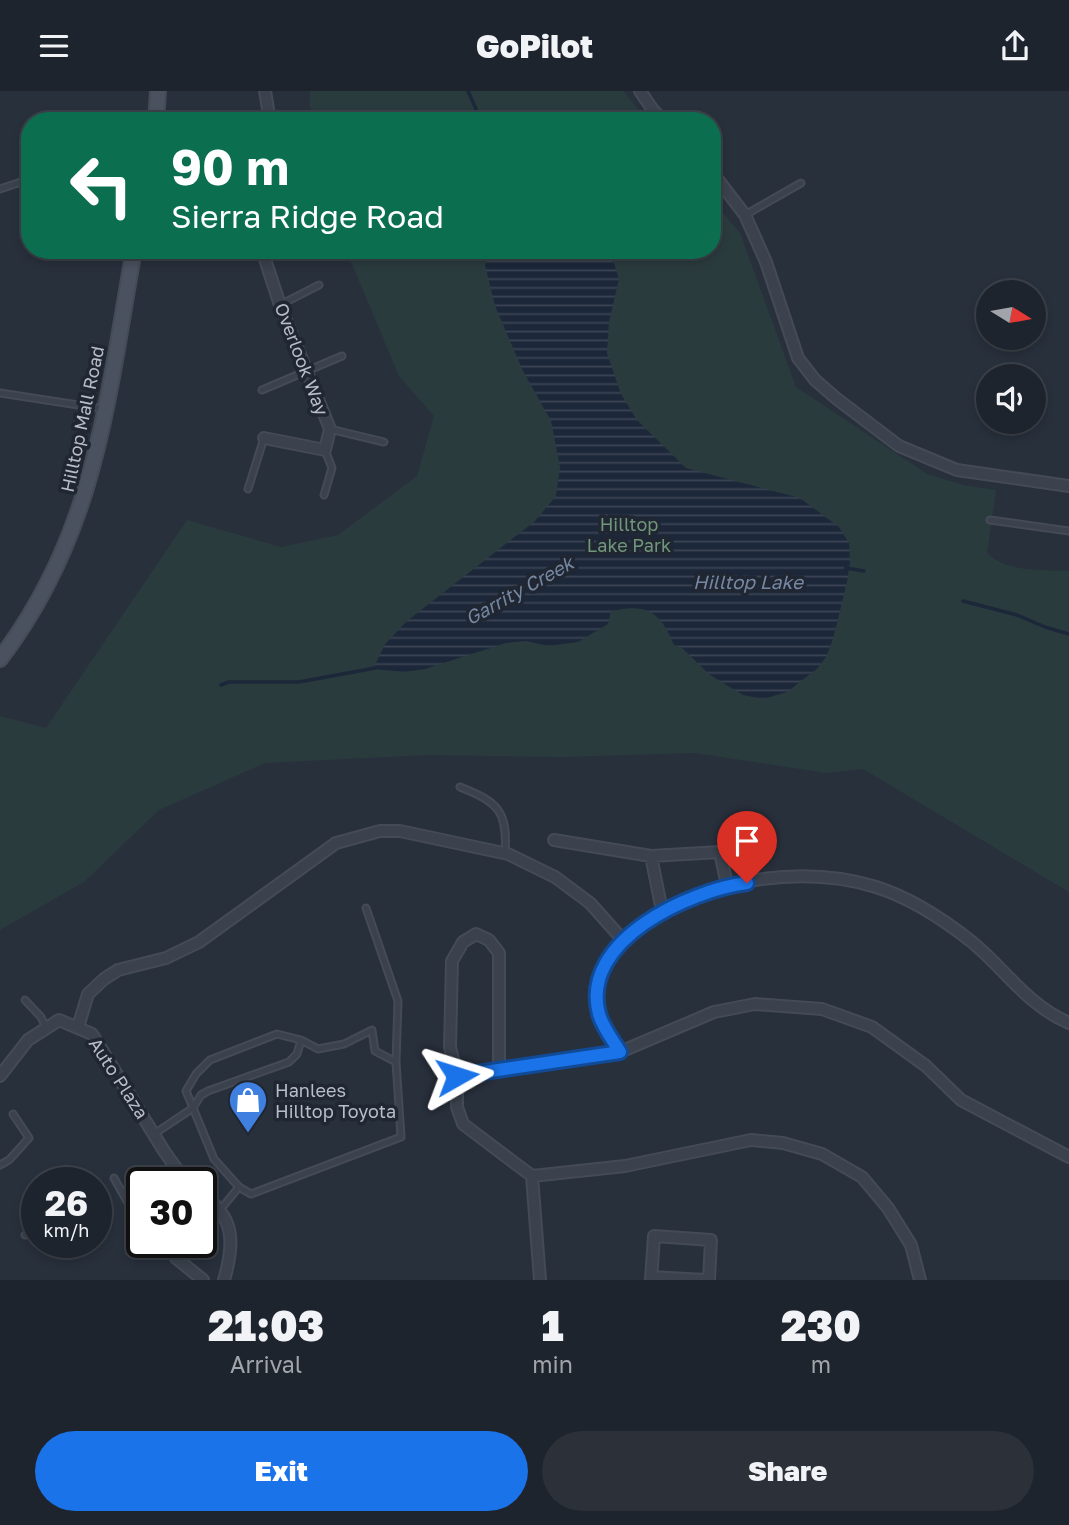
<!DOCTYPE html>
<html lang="en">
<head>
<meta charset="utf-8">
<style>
  :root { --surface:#1e242d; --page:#2b3039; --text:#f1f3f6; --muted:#a1a4aa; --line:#3c4149; --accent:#1a73e8 }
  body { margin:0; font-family:"Golos Text",sans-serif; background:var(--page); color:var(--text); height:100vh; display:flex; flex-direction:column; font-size:26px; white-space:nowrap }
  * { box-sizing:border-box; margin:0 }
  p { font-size:23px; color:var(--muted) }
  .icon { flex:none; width:38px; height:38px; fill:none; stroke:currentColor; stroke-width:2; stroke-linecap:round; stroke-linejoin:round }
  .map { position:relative; height:1189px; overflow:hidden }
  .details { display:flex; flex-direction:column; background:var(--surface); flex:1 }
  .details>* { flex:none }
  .banner { position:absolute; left:21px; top:21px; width:700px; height:147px; border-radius:28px; box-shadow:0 4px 10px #0003,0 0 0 2px var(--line); background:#0b6e4f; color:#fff; overflow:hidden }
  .needle { width:46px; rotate:101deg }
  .fabs { position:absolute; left:976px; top:189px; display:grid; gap:14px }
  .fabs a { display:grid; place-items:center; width:70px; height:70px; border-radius:50%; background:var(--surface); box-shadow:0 4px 10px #0003,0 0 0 2px var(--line); font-size:35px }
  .speed { position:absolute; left:21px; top:1076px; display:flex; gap:14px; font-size:35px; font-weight:700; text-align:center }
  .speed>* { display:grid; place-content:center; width:91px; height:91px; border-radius:50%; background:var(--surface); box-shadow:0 4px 10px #0003,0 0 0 2px var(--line); line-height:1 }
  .speed small { font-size:18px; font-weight:400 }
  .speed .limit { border:4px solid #111; border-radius:10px; background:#fff; color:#111 }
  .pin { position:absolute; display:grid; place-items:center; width:60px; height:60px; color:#fff; margin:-72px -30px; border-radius:50% 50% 50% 0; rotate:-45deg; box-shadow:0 0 7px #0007 }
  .pin .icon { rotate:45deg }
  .me { position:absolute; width:77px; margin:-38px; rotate:84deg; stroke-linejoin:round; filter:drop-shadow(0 0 5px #0008) }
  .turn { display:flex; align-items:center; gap:24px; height:147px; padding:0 35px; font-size:32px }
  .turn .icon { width:91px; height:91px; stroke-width:2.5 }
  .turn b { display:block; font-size:49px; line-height:60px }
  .eta { display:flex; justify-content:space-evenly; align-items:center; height:119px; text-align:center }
  .eta b { font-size:42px; font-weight:800; line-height:49px }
  .button { display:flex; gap:14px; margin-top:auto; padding:14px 35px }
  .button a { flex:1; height:80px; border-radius:42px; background:var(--accent); color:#fff; font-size:28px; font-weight:800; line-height:80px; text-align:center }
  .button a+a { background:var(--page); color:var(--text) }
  header { display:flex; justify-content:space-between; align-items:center; height:91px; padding:0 35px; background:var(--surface); font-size:32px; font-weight:800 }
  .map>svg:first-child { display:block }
  .green { fill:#2a3b3e }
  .water { fill:url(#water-rules) }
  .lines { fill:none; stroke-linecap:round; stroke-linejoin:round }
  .stream { stroke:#1c2739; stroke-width:3.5 }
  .lane-casing { stroke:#454b56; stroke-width:9 }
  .street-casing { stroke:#454b56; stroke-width:14 }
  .secondary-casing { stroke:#454b56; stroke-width:18 }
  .lane { stroke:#3b424d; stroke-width:5 }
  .street { stroke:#3b424d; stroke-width:10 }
  .secondary { stroke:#4a515f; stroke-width:14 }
  .route-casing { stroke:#114b97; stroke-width:18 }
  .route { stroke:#1a73e8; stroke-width:12 }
  .labels { text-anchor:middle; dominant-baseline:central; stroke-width:7; stroke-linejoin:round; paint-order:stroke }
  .street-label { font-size:18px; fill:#b8bdc8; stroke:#202732 }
  .park-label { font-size:18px; fill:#71967b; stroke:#202732 }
  .poi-label { font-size:18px; fill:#b8bdc8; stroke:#202732; text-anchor:start }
  .water-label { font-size:19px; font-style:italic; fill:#7587a2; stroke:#202732 }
</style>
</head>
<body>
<header><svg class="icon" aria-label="menu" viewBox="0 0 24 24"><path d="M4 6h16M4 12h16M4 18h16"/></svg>GoPilot<svg class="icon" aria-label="share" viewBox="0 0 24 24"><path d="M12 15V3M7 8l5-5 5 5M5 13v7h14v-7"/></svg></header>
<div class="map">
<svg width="1069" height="1189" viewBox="0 0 1069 1189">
  <defs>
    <pattern id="water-rules" width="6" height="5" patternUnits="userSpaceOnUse" patternTransform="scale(1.75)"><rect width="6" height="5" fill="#1c2739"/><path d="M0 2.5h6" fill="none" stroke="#3b4454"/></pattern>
  </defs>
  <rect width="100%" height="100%" fill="#28303c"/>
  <path class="green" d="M310,0H624L646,30H317L310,16Z
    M712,109L740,142L796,296L927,383L963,394L996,399L987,462C1007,482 1042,478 1069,480V801L863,678L826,682L695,662L560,666L427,664L265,672L159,719L84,791L0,839V625L46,637L187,429L281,456L338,444L417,385L434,325L399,285L346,159H712Z"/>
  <path class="water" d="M493,159H597L614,172L619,188L609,231L607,262L621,303L637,329L686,377L800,407L839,436L849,452L850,471L847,491L833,548L826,566L818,577L787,601L763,608L743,604L710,584L682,557L674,554C660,520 647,512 611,520L608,533L578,551L548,555L526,550L506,552L425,578L405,581L373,578L385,553L407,530L535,430L556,405L560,376L551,330L523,280L495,215L485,174Z"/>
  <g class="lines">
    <path class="stream" d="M468,0L476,18
      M846,477L864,480
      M963,510L1017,524L1045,536L1069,543
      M221,594L229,591H299L375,577"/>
    <g class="lane-casing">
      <path id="lane" d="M0,98L30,88
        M745,124L801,92
        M280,214L319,194
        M262,299L342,265
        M0,302L104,318
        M330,338L384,351
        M248,398L264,347
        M324,404L332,377L325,359
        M990,429L1069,440
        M460,696C498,711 508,720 505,762
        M25,909L41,926L46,937
        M154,1043L193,1017L201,1004L208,1000L289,971L297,963L301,949
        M0,1074L9,1069L29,1047L13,1023
        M114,1087L142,1137
        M239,1096L251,1103L401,1046L396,971L398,910L366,817
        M220,1119L239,1096L214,1068L186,1000L196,983L210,969L277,943L301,949L318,958L344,953L372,939L375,960L396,971
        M25,1144L37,1137"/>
    </g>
    <g class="street-casing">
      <path id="street" d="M265,0L270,30
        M640,0L653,19L664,30
        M712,81L745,124L766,171L798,267L815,289L837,308L899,355L957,379L1069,395
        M262,159L280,214L330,338L325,359L264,347
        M554,749L651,765L720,761L727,794
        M651,765L662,820
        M78,936L88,903L104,888L118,879L166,867L199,851L336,752L380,740H400L508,763L555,786L590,812L623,849
        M620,961C613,949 603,937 600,924C580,857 676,806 729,794C776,783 829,781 876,796C911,807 943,828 972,851C1006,879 1027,914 1069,932
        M499,980V862L489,849L476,843L463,851L452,870L450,956L457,985V1016L463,1033L532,1085
        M0,985L28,949L59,929L92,943L164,1060L179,1081L190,1092
        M457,985L620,961L714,921L755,913L822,918L872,936L926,975L961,1009L1069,1066
        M532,1085L625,1075L751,1049L783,1052L822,1063L862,1086L888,1117L911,1154L920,1189
        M532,1085L540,1189
        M201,1102C235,1126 235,1151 224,1189
        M168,1152L176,1167L203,1189
        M651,1186L705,1189
        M651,1189L654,1145L711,1149L709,1189"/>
    </g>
    <g class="secondary-casing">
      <path id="secondary" d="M156,30L158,0
        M0,568C96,442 107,309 134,159"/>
    </g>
    <use href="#lane" class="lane"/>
    <use href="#street" class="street"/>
    <use href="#secondary" class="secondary"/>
  </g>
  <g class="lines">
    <g class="route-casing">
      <path id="route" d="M457,985L620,961C613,949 603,937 599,923C579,849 691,799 747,792"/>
    </g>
    <use href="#route" class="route"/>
  </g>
  <defs>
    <g id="shop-pin" transform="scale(2.0125)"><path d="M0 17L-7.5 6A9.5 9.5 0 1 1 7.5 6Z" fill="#3f7fe0" stroke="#202732"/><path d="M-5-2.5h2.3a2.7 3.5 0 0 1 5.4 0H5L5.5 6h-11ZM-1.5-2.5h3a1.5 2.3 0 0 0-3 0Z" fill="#fff"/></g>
  </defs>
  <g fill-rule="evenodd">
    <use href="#shop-pin" x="248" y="1009"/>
  </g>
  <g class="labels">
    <g class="street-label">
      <text transform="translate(302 268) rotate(69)">Overlook Way</text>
      <text transform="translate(82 328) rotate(-78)">Hilltop Mall Road</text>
      <text transform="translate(119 987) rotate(57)">Auto Plaza</text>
    </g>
    <g class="park-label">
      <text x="629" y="433">Hilltop<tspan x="629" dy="21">Lake Park</tspan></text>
    </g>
    <g class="poi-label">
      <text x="275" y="999">Hanlees<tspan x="275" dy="21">Hilltop Toyota</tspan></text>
    </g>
    <g class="water-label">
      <text x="748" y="490">Hilltop Lake</text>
      <text transform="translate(519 499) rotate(-29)">Garrity Creek</text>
    </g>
  </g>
</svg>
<div class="fabs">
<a><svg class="needle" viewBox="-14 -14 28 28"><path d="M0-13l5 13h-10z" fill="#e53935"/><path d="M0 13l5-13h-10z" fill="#a1a4aa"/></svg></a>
<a><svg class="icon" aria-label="sound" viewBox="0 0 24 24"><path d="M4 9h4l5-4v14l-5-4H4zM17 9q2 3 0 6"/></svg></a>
</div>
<div class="speed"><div>26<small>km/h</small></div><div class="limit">30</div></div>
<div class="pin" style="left:747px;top:792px;background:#d93025"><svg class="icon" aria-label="arrive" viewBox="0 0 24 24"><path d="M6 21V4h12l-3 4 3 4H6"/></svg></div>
<svg class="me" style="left:457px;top:985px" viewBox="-20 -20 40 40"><path d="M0-17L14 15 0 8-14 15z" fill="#1a73e8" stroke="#fff" stroke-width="4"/></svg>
<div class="banner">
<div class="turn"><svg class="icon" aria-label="left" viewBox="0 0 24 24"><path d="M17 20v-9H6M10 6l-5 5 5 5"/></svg><div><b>90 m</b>Sierra Ridge Road</div></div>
</div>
</div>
<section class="details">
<div class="eta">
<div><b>21:03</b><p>Arrival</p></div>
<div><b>1</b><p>min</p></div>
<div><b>230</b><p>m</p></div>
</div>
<div class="button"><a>Exit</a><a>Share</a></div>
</section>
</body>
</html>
